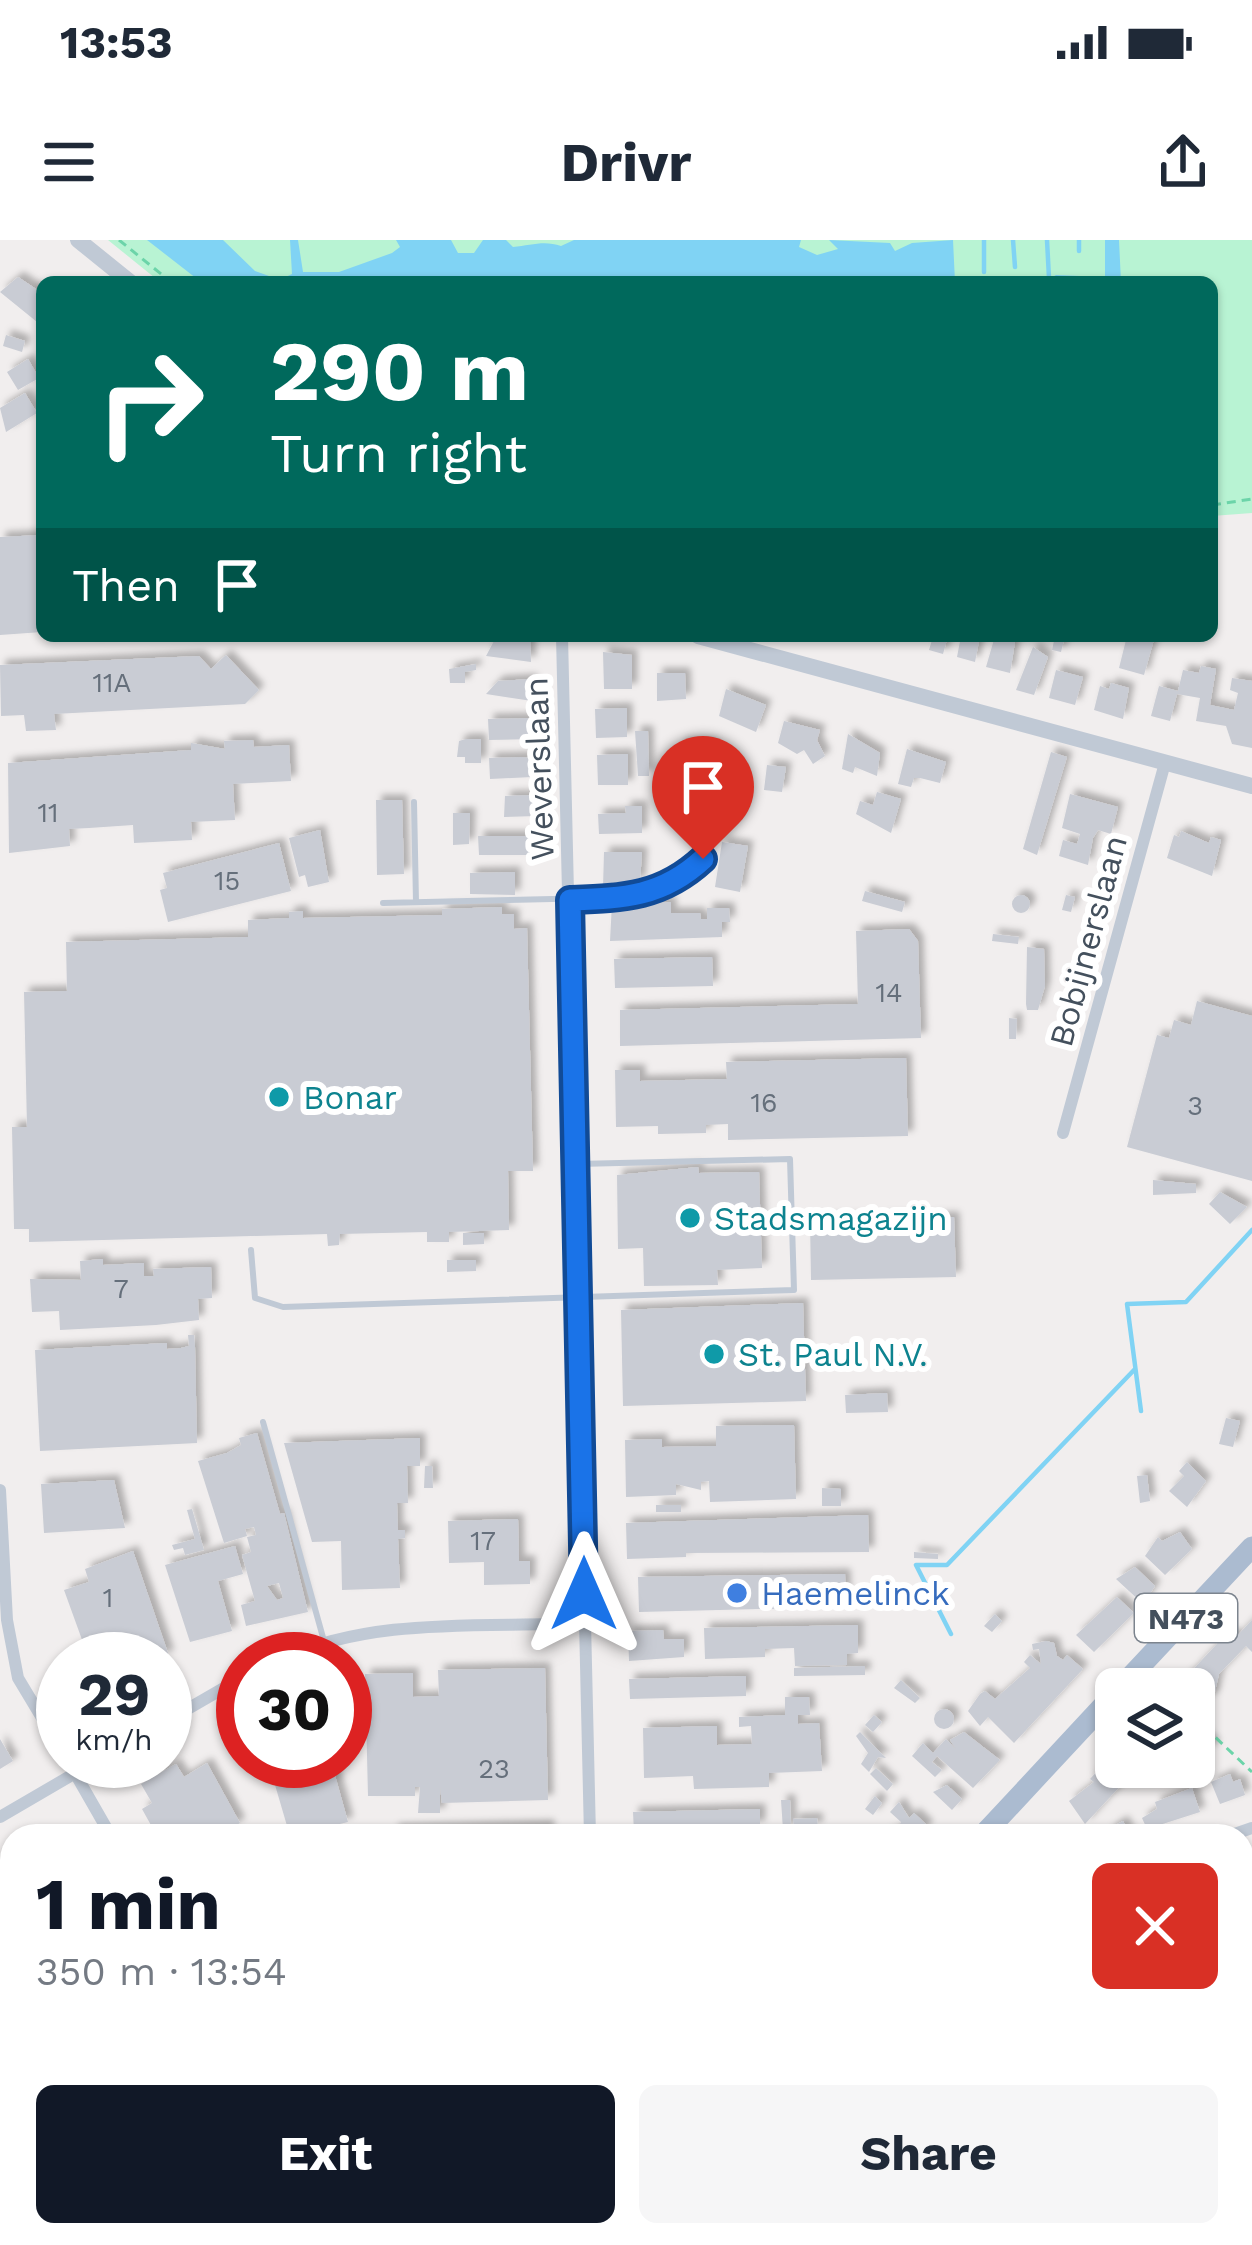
<!DOCTYPE html>
<html lang="en">
<head>
<meta charset="utf-8">
<style>
  :root { --surface:#fff; --page:#f6f6f7; --text:#1f2937; --muted:#747a83; --accent:#111827 }
  body { margin:0; font-family:"Work Sans",sans-serif; background:var(--page); color:var(--text); height:100vh; display:flex; flex-direction:column; font-size:45px; white-space:nowrap }
  * { box-sizing:border-box; margin:0 }
  p { font-size:39px; color:var(--muted) }
  .icon { flex:none; width:66px; height:66px; fill:none; stroke:currentColor; stroke-width:2; stroke-linecap:round; stroke-linejoin:round }
  .map { position:relative; flex:1; overflow:hidden }
  .panel { position:absolute; left:0px; top:1584px; width:1254px; height:423px; display:flex; flex-direction:column; background:var(--surface); border-radius:36px 36px 0 0; box-shadow:0 3px 9px #0004 }
  .panel>* { flex:none }
  .hud { position:absolute; left:36px; top:36px; width:1182px; height:366px; border-radius:18px; box-shadow:0 3px 9px #0004; background:#00695c; color:#fff; overflow:hidden }
  .buttons { position:absolute; left:1095px; top:1428px; display:grid; gap:24px }
  .buttons a { display:grid; place-items:center; width:120px; height:120px; border-radius:18px; background:var(--surface); box-shadow:0 3px 9px #0004; font-size:60px }
  .speed { position:absolute; left:36px; top:1392px; display:flex; gap:24px; font-size:60px; font-weight:700; text-align:center }
  .speed>* { display:grid; place-content:center; width:156px; height:156px; border-radius:50%; background:var(--surface); box-shadow:0 3px 9px #0004; line-height:1 }
  .speed small { font-size:30px; font-weight:400 }
  .speed .limit { border:18px solid #d22; background:#fff; color:#111 }
  .pin { position:absolute; display:grid; place-items:center; width:102px; height:102px; color:#fff; margin:-123px -51px; border-radius:50% 50% 50% 0; rotate:-45deg; box-shadow:0 0 12px #0007 }
  .pin .icon { rotate:45deg }
  .me { position:absolute; width:132px; margin:-66px; rotate:0deg; stroke-linejoin:round; filter:drop-shadow(0 0 9px #0008) }
  .turn { display:flex; align-items:center; gap:42px; height:252px; padding:0 36px; font-size:54px }
  .turn .icon { width:156px; height:156px; stroke-width:2.5 }
  .turn b { display:block; font-size:84px; line-height:102px }
  .then { display:flex; align-items:center; height:114px; padding:0 36px; background:#0003; gap:24px; font-size:45px }
  .round { display:grid; place-items:center; flex:none; width:126px; height:126px; border-radius:18px; background:var(--page) }
  .head { display:flex; align-items:center; justify-content:space-between; height:204px; padding:0 36px }
  h1 { font-size:72px; font-weight:700; line-height:90px; color:var(--accent) }
  .button { display:flex; gap:24px; margin-top:auto; padding:24px 36px }
  .button a { flex:1; height:138px; border-radius:18px; background:var(--accent); color:#fff; font-size:48px; font-weight:700; line-height:138px; text-align:center }
  .button a+a { background:var(--page); color:var(--text) }
  .status { display:flex; justify-content:space-between; align-items:center; height:84px; padding:0 60px; background:var(--surface); direction:ltr }
  .status svg { height:33px; fill:currentColor }
  header { display:flex; justify-content:space-between; align-items:center; height:156px; padding:0 36px; background:var(--surface); font-size:54px; font-weight:700 }
  .map>svg:first-child { display:block }
  .green { fill:#b8f3d3 }
  .water { fill:#80d3f4 }
  .lines { fill:none; stroke-linecap:round; stroke-linejoin:round }
  .stream { stroke:#80d3f4; stroke-width:4.5 }
  .building { fill:#c9ccd4; fill-rule:evenodd; filter:url(#shadow) }
  .path { stroke:#6cd4a9; stroke-width:3; stroke-dasharray:9 6; stroke-linecap:butt }
  .service { stroke:#c0c9d5; stroke-width:6 }
  .minor { stroke:#c0c9d5; stroke-width:12 }
  .tertiary { stroke:#c0c9d5; stroke-width:16 }
  .primary { stroke:#abbbd0; stroke-width:21 }
  .route-casing { stroke:#114b97; stroke-width:30 }
  .route { stroke:#1a73e8; stroke-width:21 }
  .culture-dot { fill:#0f9aa8; stroke:#fff; stroke-width:4.5 }
  .shop-dot { fill:#3f7fe0; stroke:#fff; stroke-width:4.5 }
  .labels { text-anchor:middle; dominant-baseline:central; stroke-width:12; stroke-linejoin:round; paint-order:stroke }
  .number-label { font-size:27px; fill:#656f7b }
  .shield { fill:#fff; stroke:#7c848e; stroke-width:3 }
  .shield-label { font-size:30px; font-weight:bold; fill:#44505d }
  .street-label { font-size:33px; fill:#44505d; stroke:#fff }
  .culture-label { font-size:33px; fill:#0d838f; stroke:#fff; text-anchor:start }
  .shop-label { font-size:33px; fill:#366cbe; stroke:#fff; text-anchor:start }
</style>
</head>
<body>
<div class="status"><b>13:53</b><svg viewBox="0 0 49 12"><path d="M0 12V9h3v3zM5 12V6h3v6zM10 12V3h3v9zM15 12V0h3v12zM26 1h20v11H26zM47 4h2v5h-2z"/></svg></div>
<header><svg class="icon" aria-label="menu" viewBox="0 0 24 24"><path d="M4 6h16M4 12h16M4 18h16"/></svg>Drivr<svg class="icon" aria-label="share" viewBox="0 0 24 24"><path d="M12 15V3M7 8l5-5 5 5M5 13v7h14v-7"/></svg></header>
<div class="map">
<svg width="1252" height="2005" viewBox="0 0 1252 2005">
  <defs>
    <filter id="shadow"><feDropShadow dx="5.5" dy="-5.5" stdDeviation="3" flood-color="#0004"/></filter>
  </defs>
  <rect width="100%" height="100%" fill="#f1eeee"/>
  <path class="green" d="M108,0H1252V273L1212,276V42H160Z"/>
  <path class="water" d="M147,0H223L255,31L269,36L265,42H201Z
    M290,0H298L303,32H339L392,13L400,7L396,0H451L458,13H474L483,0H506L513,7C531,5 545,0 561,6L574,0H801L799,7L817,15L838,9L829,0L890,3L895,11L912,3L953,0L955,42H275L292,34Z
    M1105,0H1119L1121,42H1044L1056,35L1105,37Z"/>
  <g class="lines">
    <path class="stream" d="M1013,0L1015,27
      M1047,0L1049,38
      M1079,0V11
      M984,32V0
      M1141,1171L1127,1064L1186,1062L1252,990
      M951,1394L916,1325H947L1135,1129"/>
  </g>
  <path class="building" d="M18,37L42,53L37,82L0,52Z
    M6,95L25,101L22,112L3,106Z
    M28,119L39,138L18,150L7,132Z
    M25,153L37,173L6,192L0,168Z
    M42,295V392L0,395V297Z
    M92,396H119V400L92,402Z
    M515,396H530L531,422L486,416L494,401Z
    M922,396H948L943,414L929,410L932,400Z
    M961,396H980L975,422L957,417Z
    M995,396H1016L1010,433L986,427Z
    M1055,396H1065L1061,412L1052,410Z
    M1127,396H1155L1144,435L1119,428Z
    M1033,407L1048,417L1034,455L1016,450Z
    M603,412L632,415V449H604Z
    M226,415L259,450L245,464L54,474L56,490L26,491L24,475L1,476L0,425L199,416L211,429Z
    M476,424V430L465,432V443H450L449,429Z
    M1201,426L1216,429L1210,465L1234,470L1238,453L1230,450L1232,438L1252,441V508L1232,504L1226,486L1196,481L1200,458L1177,454L1170,481L1151,476L1159,446L1178,451L1183,430L1199,433Z
    M1056,430L1083,437L1075,465L1049,458Z
    M657,433H685L686,459L657,461Z
    M532,439V461L486,454L498,441Z
    M1111,443L1129,448L1123,479L1094,470L1100,446L1109,449Z
    M726,449L766,465L756,492L719,476Z
    M627,468V497L596,498L595,469Z
    M532,478L533,499L489,500L488,479Z
    M784,481L820,490L817,500L825,516L813,524L804,510L797,514L778,503Z
    M635,491H648L649,536H638Z
    M848,494L880,513L877,536L855,527L853,533L842,529Z
    M466,499H481V523H465V517H457L459,501Z
    M253,500L254,507L289,505L291,541L233,544L235,580L191,582L192,600L134,603L133,585L89,588L69,589L70,606L9,613L8,523L191,510V503L225,509L224,501Z
    M681,504H712V555H680Z
    M907,509L946,522L940,543L920,538H914L911,547L898,544Z
    M1051,512L1067,517L1037,615L1023,609Z
    M628,514V545H598L597,515Z
    M522,517L533,518L532,537L490,539L489,518Z
    M767,525L786,527L782,552L764,550Z
    M877,552L901,559L891,593L856,574L860,561L873,565Z
    M1070,554L1118,567L1111,594L1098,590L1093,598L1088,625L1059,616L1063,600L1077,604L1080,594L1062,588Z
    M536,555V576L504,577L505,556Z
    M376,560H402L404,634L377,635Z
    M625,566H642V593L599,594L598,574L626,573Z
    M453,573H470L469,604L453,605Z
    M320,590L329,642L308,647L305,635L299,637L289,598Z
    M1181,591L1209,603L1211,597L1221,600L1212,636L1167,618L1174,595L1179,597Z
    M478,596H535L536,608L533,615H479Z
    M722,602L748,606L740,652L715,647Z
    M279,603L291,651L168,682L160,650L167,648L163,633Z
    M604,612H642L640,642H612V648H603Z
    M515,632V655L470,654V633Z
    M865,651L905,662L902,672L862,661Z
    M1066,655L1075,657L1071,672L1062,670Z
    M1012 664a9 9 0 1 1 18 0a9 9 0 1 1-18 0Z
    M671,662V673H700L701,679H707V668H729L730,682H722V697L610,701L612,663Z
    M502,667V674H514V689L527,688L533,931H508L509,990L449,992V1002H427V992L340,994L339,1005L328,1006L327,994L29,1002V989H14L12,887H27L24,752L67,751L66,702L248,697V680L289,678V672L303,671V678L442,675V669Z
    M909,689L918,701L921,798L620,806V770L858,764L856,691Z
    M993,694L1019,697L1018,704L992,701Z
    M1027,707L1044,709L1045,746L1038,770H1027L1026,764Z
    M712,717L713,746L615,748L614,719Z
    M1197,761L1252,776V941L1127,907L1157,795L1169,798L1174,780L1191,785Z
    M1009,778L1017,779L1016,799H1009Z
    M906,818L908,896L728,900V884L706,885V893L658,894V886L616,887L615,830H640V841L727,839L726,822Z
    M698,927L699,933L759,932L762,1028L717,1030L718,1045L644,1046L643,1008L618,1009L617,935Z
    M1153,940L1196,944V953L1153,955Z
    M1220,952L1247,967L1230,984L1209,964Z
    M954,977L956,1037L811,1040L810,980Z
    M463,993H484V1004L463,1005Z
    M103,1019V1025L144,1023V1036H154L153,1029L211,1027L212,1058L198,1059L199,1080L156,1085L60,1090L59,1071L32,1072L30,1039L81,1040L80,1021Z
    M447,1020H476V1031L447,1032Z
    M803,1063L806,1161L623,1166L621,1070Z
    M188,1095H194L195,1107L197,1203L40,1211L35,1110L167,1103V1109L181,1108L189,1106Z
    M887,1153L888,1172L846,1173L845,1155Z
    M1226,1178L1240,1181L1233,1207L1219,1204Z
    M794,1185L796,1259L710,1262L709,1241L701,1242V1250L676,1244V1255L626,1257L625,1200L662,1199V1207L716,1206V1186Z
    M257,1193L280,1274L284,1273L308,1372L246,1386L241,1365L255,1361L242,1315L251,1312L247,1297L256,1295L254,1287L245,1289L247,1296L224,1303L198,1221L227,1213L241,1205L239,1198ZM279,1343L283,1358L277,1360L267,1346Z
    M420,1198V1226H407L408,1263H397L398,1290H405V1298L398,1299L400,1348L342,1350L341,1301L312,1302L284,1203Z
    M1187,1222L1206,1241L1187,1267L1169,1251L1184,1236L1179,1231Z
    M425,1226H432L433,1248H424Z
    M1147,1235L1150,1261L1140,1263L1137,1236Z
    M114,1240L125,1288L44,1293L41,1244Z
    M822,1248L841,1249V1266H822Z
    M656,1265H681V1272H656Z
    M192,1269L204,1310L185,1315L183,1308L174,1310L172,1305L195,1299L187,1270Z
    M868,1275L869,1312L686,1313V1317L627,1319L626,1283Z
    M518,1279L519,1321H530V1344L484,1345V1322L449,1323L448,1281Z
    M1180,1292L1192,1309L1165,1335L1145,1316L1158,1297L1162,1301Z
    M235,1306L243,1334L218,1341L232,1391L190,1402L165,1325Z
    M133,1311L169,1416L89,1419L64,1350L89,1342L85,1329Z
    M914,1312L938,1314V1319L914,1318Z
    M1135,1327L1155,1346L1143,1364L1116,1339Z
    M845,1334L846,1367L639,1372L638,1337Z
    M1117,1357L1134,1373L1094,1412L1076,1395Z
    M995,1374L1002,1381L992,1392L984,1386Z
    M1252,1380V1412L1246,1406L1219,1434L1214,1456L1194,1467V1449H1179L1186,1437L1229,1391L1236,1397Z
    M858,1385V1413L847,1414V1425L795,1426L794,1408L765,1409V1417L705,1419L704,1388Z
    M663,1390L664,1399H684V1417L629,1421L628,1391Z
    M1046,1401L1054,1403L1057,1416L1063,1420L1067,1415L1083,1429L1014,1503L988,1477L980,1486L968,1471L980,1454L985,1451L995,1459L1030,1428L1024,1422L1030,1415L1041,1424L1039,1409L1033,1410L1032,1404Z
    M865,1426V1435L794,1436V1428Z
    M545,1428L548,1560L442,1563L440,1547V1573H418L420,1547H415V1556H368L365,1434L413,1433V1457L439,1456L438,1430Z
    M746,1436V1456L630,1459L629,1439Z
    M901,1440L920,1458L915,1463L894,1448Z
    M785,1457H809L810,1475H798V1484L819,1483L822,1531L769,1533V1547L694,1549L693,1536L644,1538L643,1488L717,1486V1505L752,1504L751,1486L739,1487V1477L785,1475Z
    M934 1479a10 10 0 1 1 20 0a10 10 0 1 1-20 0Z
    M874,1475L882,1482L873,1492L865,1485Z
    M243,1488V1513L233,1518L221,1498Z
    M1197,1488L1215,1505L1209,1511L1194,1498Z
    M860,1492L886,1518L878,1517L869,1532L861,1524L868,1513L856,1496Z
    M964,1492L1000,1520L973,1548L937,1516L932,1522L942,1530L935,1537L912,1516L923,1503L933,1513L946,1499L956,1509L950,1500Z
    M0,1499L13,1521L0,1529Z
    M1116,1511V1527H1138L1085,1584L1069,1561L1094,1542L1090,1539Z
    M268,1521H331L348,1582L290,1596Z
    M207,1523L240,1583L217,1596H157L142,1569L152,1563L141,1544L176,1524L184,1537Z
    M876,1528L893,1544L887,1551L870,1534Z
    M1230,1534L1233,1542L1240,1539L1245,1555L1220,1564L1211,1542Z
    M947,1545L962,1559L952,1570L933,1552Z
    M1192,1548L1200,1572L1147,1589L1142,1578L1157,1569L1155,1562Z
    M875,1556L882,1563L873,1575L865,1569Z
    M781,1560H790L791,1589L783,1590Z
    M899,1562L909,1578L914,1573L928,1586L919,1596H882L897,1590L901,1582L890,1572Z
    M760,1569V1586L634,1592L633,1572Z
    M817,1578L818,1587L794,1588L793,1579Z
    M1123,1581L1131,1596H1104L1114,1586Z
    M549,1585V1596H393V1589Z
    M0,1684L12,1704V1775L0,1753Z
    M1252,1742V1768L1242,1775V1750Z
    M0,1802L12,1822V1862L0,1869Z
    M149,1995H155L171,2005H142Z
    M444,1995H483L486,1998L481,2005H446L450,2002Z
    M881,1995H916L919,1998L910,2005H876L884,1999Z
    M1038,1995H1074L1060,2005H1025Z
    M1157,1995H1186L1194,2005H1165Z"/>
  <g class="lines">
    <path class="path" d="M119,0L171,42
      M1212,265L1252,259
      M1152,1438L1164,1449
      M1194,1477L1252,1532
      M1242,1794L1252,1787
      M1242,1898L1252,1892"/>
    <path class="service" d="M414,562L416,662
      M383,663L641,657C681,640 701,628 712,585
      M251,1010L255,1058L283,1067L794,1050L790,919L578,924
      M263,1182L324,1401"/>
    <path class="minor" d="M562,396L590,1596
      M1063,893L1165,523
      M0,1250L7,1380L18,1438L63,1513
      M281,1419C375,1376 483,1388 584,1383
      M165,1482L243,1437
      M68,1521L111,1596
      M0,1577L96,1521
      M1229,1596L1252,1588
      M1242,1825L1252,1821
      M1242,1876L1252,1873
      M715,1995L724,2005
      M1230,1995L1240,2005
      M980,2005L994,1995"/>
    <path class="tertiary" d="M78,0L130,42
      M698,396L1252,546"/>
    <path class="primary" d="M1119,1449L1252,1307
      M982,1596L1116,1452
      M578,2005L590,1995"/>
  </g>
  <g class="lines">
    <g class="route-casing">
      <path id="route" d="M584,1354L570,660C624,658 662,657 703,619"/>
    </g>
    <use href="#route" class="route"/>
  </g>
  <g class="culture-dot">
    <circle cx="279" cy="857" r="12"/>
    <circle cx="690" cy="978" r="12"/>
    <circle cx="714" cy="1114" r="12"/>
  </g>
  <circle class="shop-dot" cx="737" cy="1353" r="12"/>
  <g class="labels">
    <g class="number-label">
      <text x="112" y="443">11A</text>
      <text x="48" y="573">11</text>
      <text x="227" y="641">15</text>
      <text x="889" y="753">14</text>
      <text x="764" y="863">16</text>
      <text x="1195" y="866">3</text>
      <text x="121" y="1049">7</text>
      <text x="483" y="1301">17</text>
      <text x="108" y="1358">1</text>
      <text x="494" y="1529">23</text>
    </g>
    <rect class="shield" x="1135" y="1354" width="102" height="48" rx="9"/>
    <g class="shield-label">
      <text x="1186" y="1378">N473</text>
    </g>
    <g class="street-label">
      <text transform="translate(539 529) rotate(-92)">Weverslaan</text>
      <text transform="translate(1088 701) rotate(-75)">Bobijnerslaan</text>
    </g>
    <g class="culture-label">
      <text x="303" y="857">Bonar</text>
      <text x="714" y="978">Stadsmagazijn</text>
      <text x="738" y="1114">St. Paul N.V.</text>
    </g>
    <g class="shop-label">
      <text x="761" y="1353">Haemelinck</text>
    </g>
  </g>
</svg>
<div class="buttons">
<a><svg class="icon" aria-label="layers" viewBox="0 0 24 24"><path d="M12 4l9 5-9 5-9-5zM3 14l9 5 9-5"/></svg></a>
</div>
<div class="speed"><div>29<small>km/h</small></div><div class="limit">30</div></div>
<div class="pin" style="left:703px;top:619px;background:#d93025"><svg class="icon" aria-label="arrive" viewBox="0 0 24 24"><path d="M6 21V4h12l-3 4 3 4H6"/></svg></div>
<svg class="me" style="left:584px;top:1354px" viewBox="-20 -20 40 40"><path d="M0-17L14 15 0 8-14 15z" fill="#1a73e8" stroke="#fff" stroke-width="4"/></svg>
<div class="hud">
<div class="turn"><svg class="icon" aria-label="right" viewBox="0 0 24 24"><path d="M7 20v-9h11M14 6l5 5-5 5"/></svg><div><b>290 m</b>Turn right</div></div>
<div class="then">Then<svg class="icon" aria-label="arrive" viewBox="0 0 24 24"><path d="M6 21V4h12l-3 4 3 4H6"/></svg></div>
</div>
<section class="panel">
<div class="head"><div><h1>1 min</h1><p>350 m · 13:54</p></div><a class="round" style="background:#d93025;color:#fff"><svg class="icon" aria-label="close" viewBox="0 0 24 24"><path d="M6 6l12 12M18 6L6 18"/></svg></a></div>
<div class="button"><a>Exit</a><a>Share</a></div>
</section>
</div>
</body>
</html>
